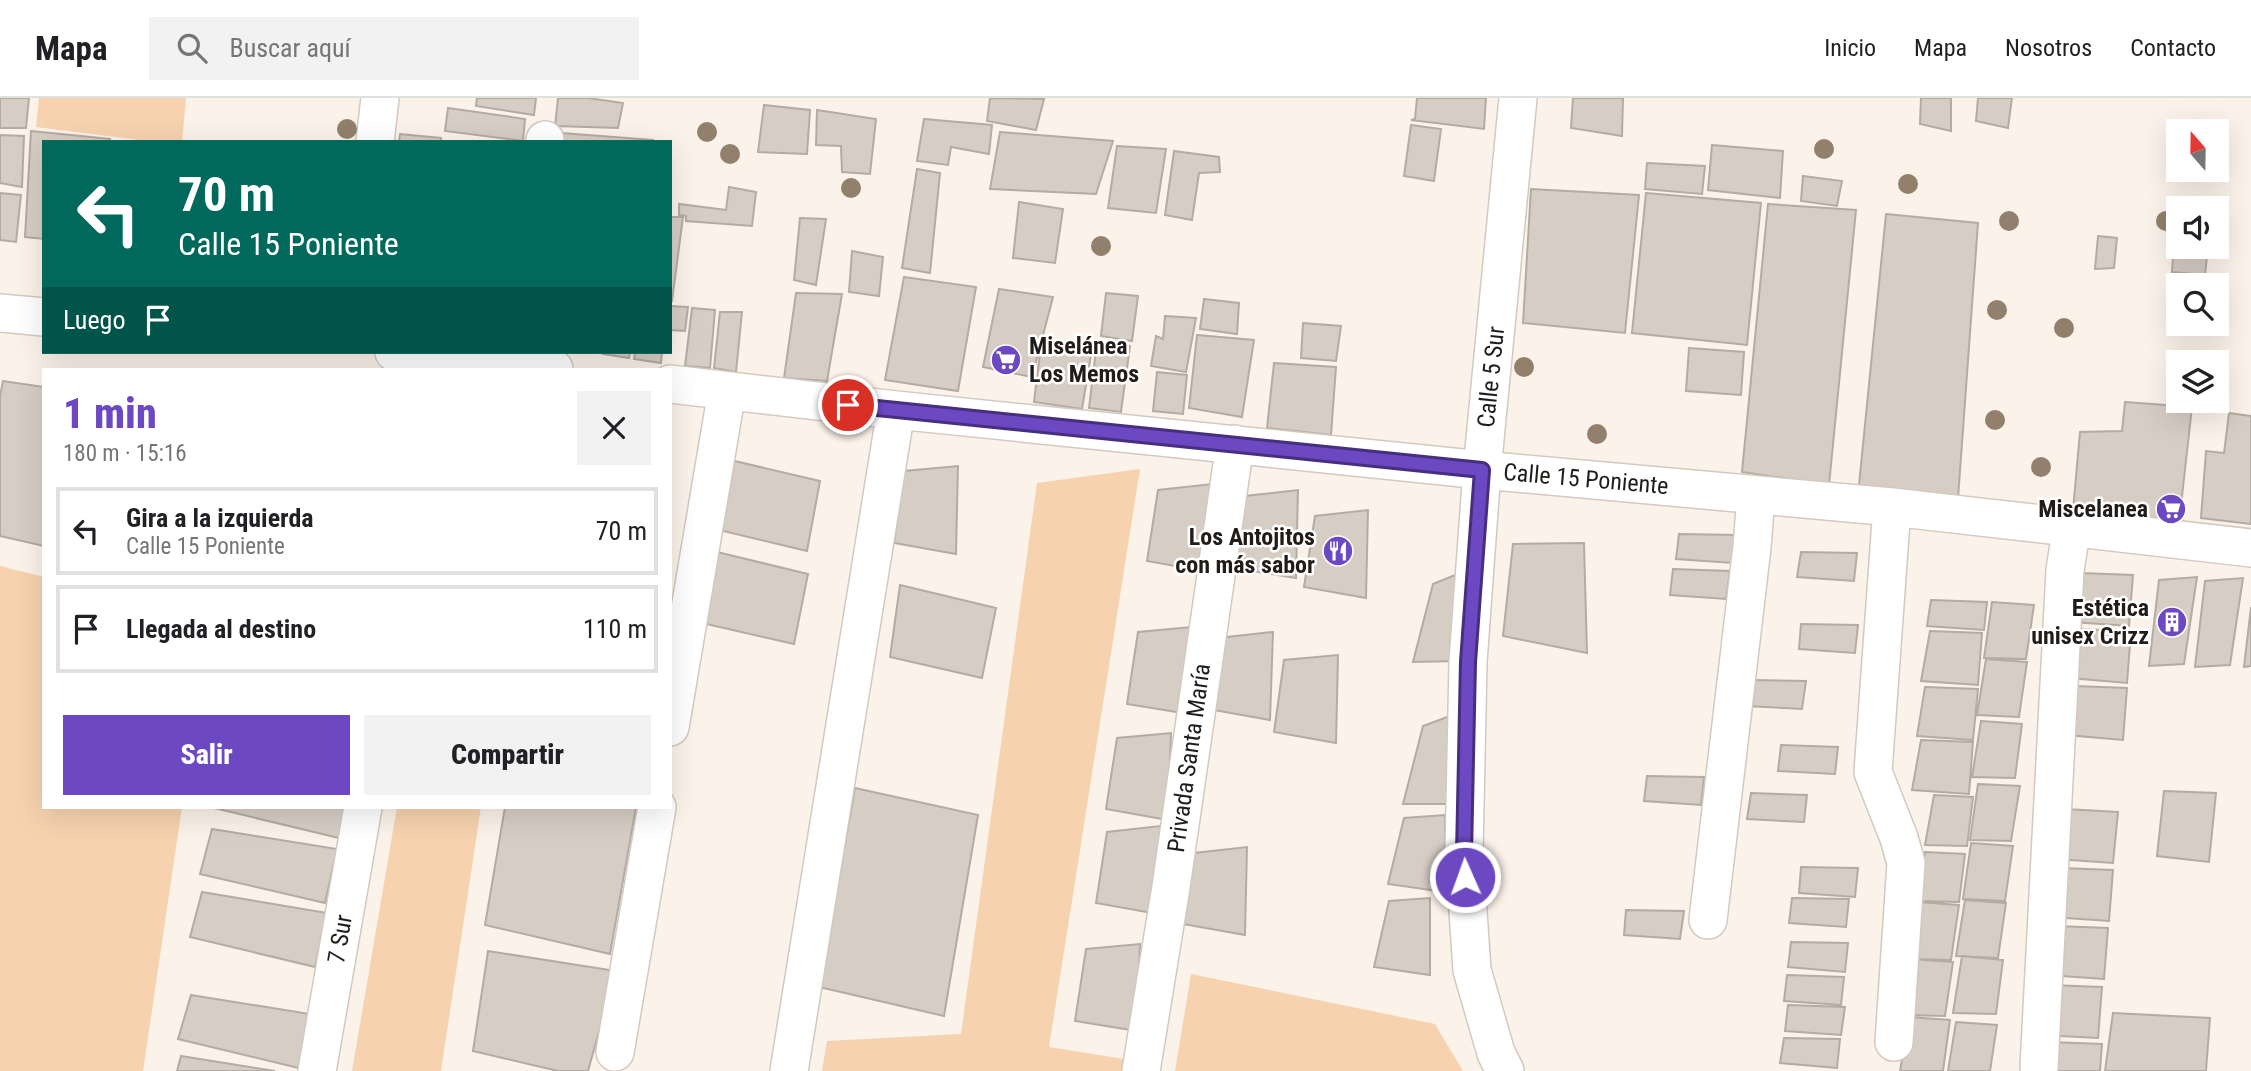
<!DOCTYPE html>
<html lang="es">
<head>
<meta charset="utf-8">
<style>
  :root { --surface:#fff; --page:#f2f2f2; --text:#202124; --muted:#757577; --line:#e0e0e0; --accent:#6c49c2 }
  body { margin:0; font-family:"Roboto Condensed",sans-serif; background:var(--page); color:var(--text); height:100vh; display:flex; flex-direction:column; font-size:26px; white-space:nowrap }
  * { box-sizing:border-box; margin:0 }
  p { font-size:23px; color:var(--muted) }
  .icon { flex:none; width:38px; height:38px; fill:none; stroke:currentColor; stroke-width:2; stroke-linecap:round; stroke-linejoin:round }
  .map { position:relative; flex:1; overflow:hidden }
  .sheet { position:absolute; left:42px; top:270px; width:630px; height:441px; display:flex; flex-direction:column; background:var(--surface); border-radius:0px; box-shadow:0 7px 28px #0002 }
  .sheet>* { flex:none }
  .hud { position:absolute; left:42px; top:42px; width:630px; height:214px; border-radius:0px; box-shadow:0 7px 28px #0002; background:#00695c; color:#fff; overflow:hidden }
  .needle { width:46px; rotate:340deg }
  .buttons { position:absolute; left:2166px; top:21px; display:grid; gap:14px }
  .buttons a { display:grid; place-items:center; width:63px; height:63px; border-radius:0px; background:var(--surface); box-shadow:0 7px 28px #0002; font-size:35px }
  .pin { position:absolute; display:grid; place-items:center; width:60px; height:60px; color:#fff; margin:-30px; border:4px solid #fff; border-radius:50%; box-shadow:0 2px 7px #0007 }
  .me { position:absolute; width:77px; margin:-38px; rotate:358deg; stroke-linejoin:round; filter:drop-shadow(0 0 5px #0008) }
  .turn { display:flex; align-items:center; gap:24px; height:147px; padding:0 21px; font-size:32px }
  .turn .icon { width:91px; height:91px; stroke-width:2.5 }
  .turn b { display:block; font-size:49px; line-height:60px }
  .then { display:flex; align-items:center; height:66px; padding:0 21px; background:#0003; gap:14px; font-size:26px }
  .round { display:grid; place-items:center; flex:none; width:74px; height:74px; border-radius:0px; background:var(--page) }
  .headline { display:flex; align-items:center; justify-content:space-between; height:119px; padding:0 21px }
  h1 { font-size:42px; font-weight:800; line-height:52px; color:var(--accent) }
  .action { display:flex; gap:14px; margin-top:auto; padding:14px 21px }
  .action a { flex:1; height:80px; border-radius:0px; background:var(--accent); color:#fff; font-size:28px; font-weight:800; line-height:80px; text-align:center }
  .action a+a { background:var(--page); color:var(--text) }
  ul { padding:0; list-style:none }
  li { display:flex; align-items:center; gap:21px; height:88px; margin:0 14px 10px; padding:0 7px; border:4px solid var(--line); border-radius:0px }
  li div { flex:1 }
  li b { display:block; font-size:26px }
  li em { font-style:normal }
  header { display:flex; align-items:center; gap:42px; box-sizing:border-box; height:98px; padding:0 35px; background:var(--surface); border-bottom:2px solid var(--line) }
  header strong { font-size:33px }
  nav { display:flex; gap:38px; margin-inline-start:auto; font-size:24px }
  .search { width:490px; height:63px; background:var(--page); display:flex; align-items:center; gap:18px; box-sizing:border-box; padding:0 24px; border-radius:0px; color:var(--muted); font-size:26px }
  .map>svg:first-child { display:block }
  .green { fill:#f7d2af }
  .building { fill:#d6cdc4; stroke:#b4aba2; stroke-width:2 }
  .lines { fill:none; stroke-linecap:round; stroke-linejoin:round }
  .minor-casing { stroke:#d3c9c1; stroke-width:40 }
  .minor { stroke:#fff; stroke-width:37 }
  .tree { fill:#92806c }
  .route-casing { stroke:#462f7e; stroke-width:18 }
  .route { stroke:#6c49c2; stroke-width:12 }
  .labels { text-anchor:middle; dominant-baseline:central; stroke-width:5; stroke-linejoin:round; paint-order:stroke }
  .poi-label { font-size:24px; font-weight:bold; fill:#1f1c19; stroke:#fff; text-anchor:end }
  .street-label { font-size:24px; fill:#1f1c19; stroke:#fff }
</style>
</head>
<body>
<header>
<strong>Mapa</strong>
<div class="search"><svg class="icon" aria-label="search" viewBox="0 0 24 24"><circle cx="10" cy="10" r="6"/><path d="M15 15l6 6"/></svg>Buscar aquí</div>
<nav><a>Inicio</a><a>Mapa</a><a>Nosotros</a><a>Contacto</a></nav>
</header>
<div class="map">
<svg width="2251" height="973" viewBox="0 0 2251 973">
  <rect width="100%" height="100%" fill="#fbf2e9"/>
  <path class="green" d="M39,0H186L182,44H156L36,29Z
    M1140,371L1049,949L1124,961L1122,973H822L827,943L961,936L1037,385Z
    M0,468L44,479V709H182L143,973H0Z
    M397,709H481L441,973H352Z
    M1191,876L1435,926L1463,973H1175Z"/>
  <path class="building" d="M0,0H29L26,30H0Z
    M477,0H536L534,17L476,8Z
    M558,0H588L623,5L618,30L555,28Z
    M990,0L1044,1L1036,32L987,23Z
    M1417,0H1486L1484,31L1411,22L1415,21Z
    M1573,0H1623L1622,38L1571,30Z
    M1921,0H1951V33L1920,26Z
    M1978,0H2012L2008,30L1976,23Z
    M764,7L810,12L807,56L758,54Z
    M448,10L525,21L523,43L445,33Z
    M817,12L876,21L870,76L842,74L841,48L816,47Z
    M924,21L992,27L989,56L951,49L948,67L917,63Z
    M1411,27L1441,31L1434,83L1404,78Z
    M31,33L110,41V44H44V141L25,139Z
    M1000,34L1113,43L1096,96L990,91Z
    M561,35L653,42V44H560Z
    M400,36L441,40V44H399Z
    M0,37L24,38L22,89L0,85Z
    M1712,47L1783,53L1780,100L1708,92Z
    M1117,48L1166,51L1156,115L1108,110Z
    M1174,53L1219,59L1220,74L1199,75L1192,122L1165,117Z
    M1647,65L1705,68L1702,96L1645,91Z
    M917,71L940,75L930,175L902,170Z
    M1803,78L1842,83L1837,108L1801,103Z
    M729,89L756,94L752,128L686,123V118L679,117V106L726,112Z
    M1531,91L1639,97L1625,235L1523,225Z
    M0,95L21,97L16,144L0,142Z
    M1646,95L1761,105L1747,247L1632,235Z
    M1019,104L1063,111L1055,165L1013,160Z
    M1768,106L1856,112L1829,387L1742,374Z
    M1886,116L1978,125L1958,400L1859,387Z
    M670,119H683L672,203H670Z
    M800,120L826,121L816,187L794,182Z
    M2098,138L2117,140L2114,170L2095,171Z
    M2174,144H2179V149H2208L2205,177L2172,174Z
    M852,153L883,159L879,198L849,194Z
    M904,179L976,189L958,293L885,282Z
    M999,191L1053,199L1032,279L983,269Z
    M796,195L842,196L827,283L784,280Z
    M1106,195L1138,198L1132,243L1101,238Z
    M1204,201L1239,205L1237,236L1200,231Z
    M670,208L688,209L685,233L670,232Z
    M692,210L715,212L710,270L685,268Z
    M720,214H742L736,274L714,270Z
    M1165,218L1196,220L1186,274L1151,268L1156,238L1163,241Z
    M1303,225L1341,228L1336,263L1301,260Z
    M1197,237L1254,242L1242,319L1189,310Z
    M1097,244L1130,248L1121,314L1089,310Z
    M1041,247L1091,257L1082,311L1034,304Z
    M1689,250L1744,254L1741,297L1686,293Z
    M604,254H630L629,260L603,256Z
    M635,254H662L661,265L634,261Z
    M1274,265L1336,269L1331,337L1267,330Z
    M1157,274L1187,277L1183,316L1153,313Z
    M3,283L44,289V448L0,438V298Z
    M2125,304L2192,309L2179,425L2073,412L2080,334L2122,333Z
    M2229,315L2251,318V426L2201,420L2206,353L2224,355Z
    M726,361L820,383L807,453L715,431Z
    M958,368L956,456L894,445L904,373Z
    M1212,386L1209,474L1147,463L1158,392Z
    M1298,392L1296,480L1234,470L1245,398Z
    M1368,412L1366,500L1304,489L1315,418Z
    M1679,436L1736,437L1733,465L1676,461Z
    M1584,445L1587,555L1503,538L1513,446Z
    M713,453L808,476L794,546L702,525Z
    M1801,454L1857,455L1854,483L1797,479Z
    M1673,471L1730,473L1726,501L1670,497Z
    M1460,475L1458,563L1413,564L1433,486Z
    M2081,475L2133,477L2129,528L2072,524Z
    M2197,479L2184,566L2149,568L2159,482Z
    M2243,480L2230,567L2195,569L2205,483Z
    M900,487L996,510L982,580L890,559Z
    M1931,502L1987,504L1984,532L1927,528Z
    M1992,504L2034,507L2026,561L1984,560Z
    M2251,509V568L2244,569Z
    M1801,526L1858,527L1855,555L1799,551Z
    M1191,529L1189,616L1127,606L1138,534Z
    M2078,531L2131,533L2127,585L2070,580Z
    M1930,533L1982,535L1978,587L1921,583Z
    M1273,534L1270,622L1208,611L1218,540Z
    M1338,557L1336,645L1274,634L1284,562Z
    M1986,561L2027,564L2019,619L1977,617Z
    M1749,582L1806,583L1802,611L1746,608Z
    M2075,588L2127,590L2123,642L2066,637Z
    M1925,589L1978,591L1973,642L1917,638Z
    M1450,618L1447,706H1403L1423,628Z
    M1981,623L2022,626L2015,680L1972,679Z
    M1171,635L1168,722L1106,711L1117,640Z
    M1921,642L1973,644L1969,696L1912,692Z
    M1781,647L1838,649L1835,676L1778,673Z
    M1647,678L1704,679L1701,707L1644,703Z
    M1978,686L2020,688L2011,743L1970,742Z
    M855,690L978,717L944,918L819,889Z
    M2164,693L2216,695L2209,764L2157,758Z
    M1751,695L1807,697L1804,724L1747,721Z
    M1934,697L1973,699L1967,748L1925,747Z
    M214,709H346L339,740L214,710Z
    M505,709H636L610,856L485,827Z
    M2065,711L2118,714L2113,765L2057,761Z
    M1445,717V794L1388,786L1404,720Z
    M1160,728L1158,816L1096,805L1107,734Z
    M212,731L337,751L325,805L200,776Z
    M1971,745L2013,748L2005,803L1963,801Z
    M1247,749L1245,837L1183,826L1194,755Z
    M1925,754L1965,756L1959,804L1917,803Z
    M1801,769L1858,770L1855,799L1799,795Z
    M2061,770L2113,772L2109,823L2052,819Z
    M202,794L327,815L315,869L190,839Z
    M1430,800V877L1374,869L1389,803Z
    M1792,800L1849,801L1846,829L1789,825Z
    M1965,802L2006,805L1998,860L1956,858Z
    M1918,804L1959,807L1951,862L1909,861Z
    M1626,812L1684,813L1680,841L1624,837Z
    M2056,828L2108,830L2104,881L2047,877Z
    M1791,844L1848,845L1845,874L1788,869Z
    M1140,846L1137,933L1075,923L1086,851Z
    M488,853L616,873L588,973H558L473,953Z
    M1962,858L2003,862L1996,916L1953,915Z
    M1911,861L1953,864L1945,918L1903,917Z
    M1787,877L1844,879L1841,907L1784,903Z
    M2049,887L2102,889L2098,940L2041,937Z
    M191,897L316,917L303,971L178,941Z
    M1788,907L1845,909L1841,937L1785,933Z
    M2113,915L2210,920L2206,973H2105Z
    M1909,919L1950,922L1943,973H1900Z
    M1956,924L1997,927L1990,973H1948Z
    M1784,940L1840,941L1837,970L1780,965Z
    M2050,944L2102,946L2100,973H2045Z
    M181,958L275,973H177Z"/>
  <g class="lines">
    <g class="minor-casing">
      <path id="minor" d="M375,44L380,0
        M545,44V42
        M0,215L44,219
        M394,254L554,271
        M670,286L896,312L1482,372L1892,409L2251,450
        M1892,409L1873,674L1899,740L1906,765L1894,944
        M670,629L727,293
        M1708,822L1752,449L1756,397
        M615,954L657,709
        M2039,969L2065,472L2072,428
        M317,973L363,709
        M789,973L896,312
        M1141,973L1171,789L1235,346
        M1505,973L1496,955L1472,872L1464,756L1468,564L1482,372L1518,0"/>
    </g>
    <use href="#minor" class="minor"/>
  </g>
  <g class="tree">
    <circle cx="347" cy="31" r="10"/>
    <circle cx="707" cy="34" r="10"/>
    <circle cx="1824" cy="51" r="10"/>
    <circle cx="730" cy="56" r="10"/>
    <circle cx="1908" cy="86" r="10"/>
    <circle cx="851" cy="90" r="10"/>
    <circle cx="2009" cy="123" r="10"/>
    <circle cx="2166" cy="123" r="10"/>
    <circle cx="1101" cy="148" r="10"/>
    <circle cx="1997" cy="212" r="10"/>
    <circle cx="2064" cy="230" r="10"/>
    <circle cx="1524" cy="269" r="10"/>
    <circle cx="1995" cy="322" r="10"/>
    <circle cx="1597" cy="336" r="10"/>
    <circle cx="2041" cy="369" r="10"/>
  </g>
  <g class="lines">
    <g class="route-casing">
      <path id="route" d="M848,307L1482,372L1468,564L1464,756L1465,779"/>
    </g>
    <use href="#route" class="route"/>
  </g>
  <defs>
    <g id="supermarket-disc" transform="scale(1.575)"><circle r="9.5" fill="#6c49c2" stroke="#fff"/><path d="M-6-5.5h2.5l.6 2H6L4.5 2H-2.5L-4.4-4H-6ZM-1.5 3.2a1.3 1.3 0 1 0 .1 0ZM3 3.2a1.3 1.3 0 1 0 .1 0Z" fill="#fff"/></g>
    <g id="restaurant-disc" transform="scale(1.575)"><circle r="9.5" fill="#6c49c2" stroke="#fff"/><path d="M-5-6h1v4h1v-4h1v4h1v-4h1v5L-1.5 .5V6h-2V.5L-5-1ZM5-6V6H3V1.5H1.5Q1.5-4 5-6Z" fill="#fff"/></g>
    <g id="building-disc" transform="scale(1.575)"><circle r="9.5" fill="#6c49c2" stroke="#fff"/><path d="M-4-6H4V6H1V3H-1V6H-4ZM-2.5-4.3h1.7v1.8h-1.7ZM.8-4.3h1.7v1.8H.8ZM-2.5-1h1.7V.8h-1.7ZM.8-1h1.7V.8H.8Z" fill="#fff"/></g>
  </defs>
  <g fill-rule="evenodd">
    <use href="#supermarket-disc" x="1006" y="262"/>
    <use href="#supermarket-disc" x="2171" y="411"/>
    <use href="#restaurant-disc" x="1338" y="453"/>
    <use href="#building-disc" x="2172" y="524"/>
  </g>
  <g class="labels">
    <g class="poi-label">
      <text x="1029" y="248" text-anchor="start">Miselánea<tspan x="1029" dy="28">Los Memos</tspan></text>
      <text x="2148" y="411">Miscelanea</text>
      <text x="1315" y="439">Los Antojitos<tspan x="1315" dy="28">con más sabor</tspan></text>
      <text x="2149" y="510">Estética<tspan x="2149" dy="28">unisex Crizz</tspan></text>
    </g>
    <g class="street-label">
      <text transform="translate(1491 279) rotate(-84)">Calle 5 Sur</text>
      <text transform="translate(1586 381) rotate(5)">Calle 15 Poniente</text>
      <text transform="translate(1189 660) rotate(-82)">Privada Santa María</text>
      <text transform="translate(340 841) rotate(-80)">7 Sur</text>
    </g>
  </g>
</svg>
<div class="buttons">
<a><svg class="needle" viewBox="-14 -14 28 28"><path d="M0-13l5 13h-10z" fill="#e53935"/><path d="M0 13l5-13h-10z" fill="#757577"/></svg></a>
<a><svg class="icon" aria-label="sound" viewBox="0 0 24 24"><path d="M4 9h4l5-4v14l-5-4H4zM17 9q2 3 0 6"/></svg></a>
<a><svg class="icon" aria-label="search" viewBox="0 0 24 24"><circle cx="10" cy="10" r="6"/><path d="M15 15l6 6"/></svg></a>
<a><svg class="icon" aria-label="layers" viewBox="0 0 24 24"><path d="M12 4l9 5-9 5-9-5zM3 14l9 5 9-5"/></svg></a>
</div>
<div class="pin" style="left:848px;top:307px;background:#d93025"><svg class="icon" aria-label="arrive" viewBox="0 0 24 24"><path d="M6 21V4h12l-3 4 3 4H6"/></svg></div>
<svg class="me" style="left:1465px;top:779px" viewBox="-20 -20 40 40"><circle r="17" fill="#6c49c2" stroke="#fff" stroke-width="3"/><path d="M0-11L8 9 0 5-8 9z" fill="#fff"/></svg>
<div class="hud">
<div class="turn"><svg class="icon" aria-label="left" viewBox="0 0 24 24"><path d="M17 20v-9H6M10 6l-5 5 5 5"/></svg><div><b>70 m</b>Calle 15 Poniente</div></div>
<div class="then">Luego<svg class="icon" aria-label="arrive" viewBox="0 0 24 24"><path d="M6 21V4h12l-3 4 3 4H6"/></svg></div>
</div>
<section class="sheet">
<div class="headline"><div><h1>1 min</h1><p>180 m · 15:16</p></div><a class="round"><svg class="icon" aria-label="close" viewBox="0 0 24 24"><path d="M6 6l12 12M18 6L6 18"/></svg></a></div>
<ul>
<li><svg class="icon" aria-label="left" viewBox="0 0 24 24"><path d="M17 20v-9H6M10 6l-5 5 5 5"/></svg><div><b>Gira a la izquierda</b><p>Calle 15 Poniente</p></div><em>70 m</em></li>
<li><svg class="icon" aria-label="arrive" viewBox="0 0 24 24"><path d="M6 21V4h12l-3 4 3 4H6"/></svg><div><b>Llegada al destino</b></div><em>110 m</em></li>
</ul>
<div class="action"><a>Salir</a><a>Compartir</a></div>
</section>
</div>
</body>
</html>
